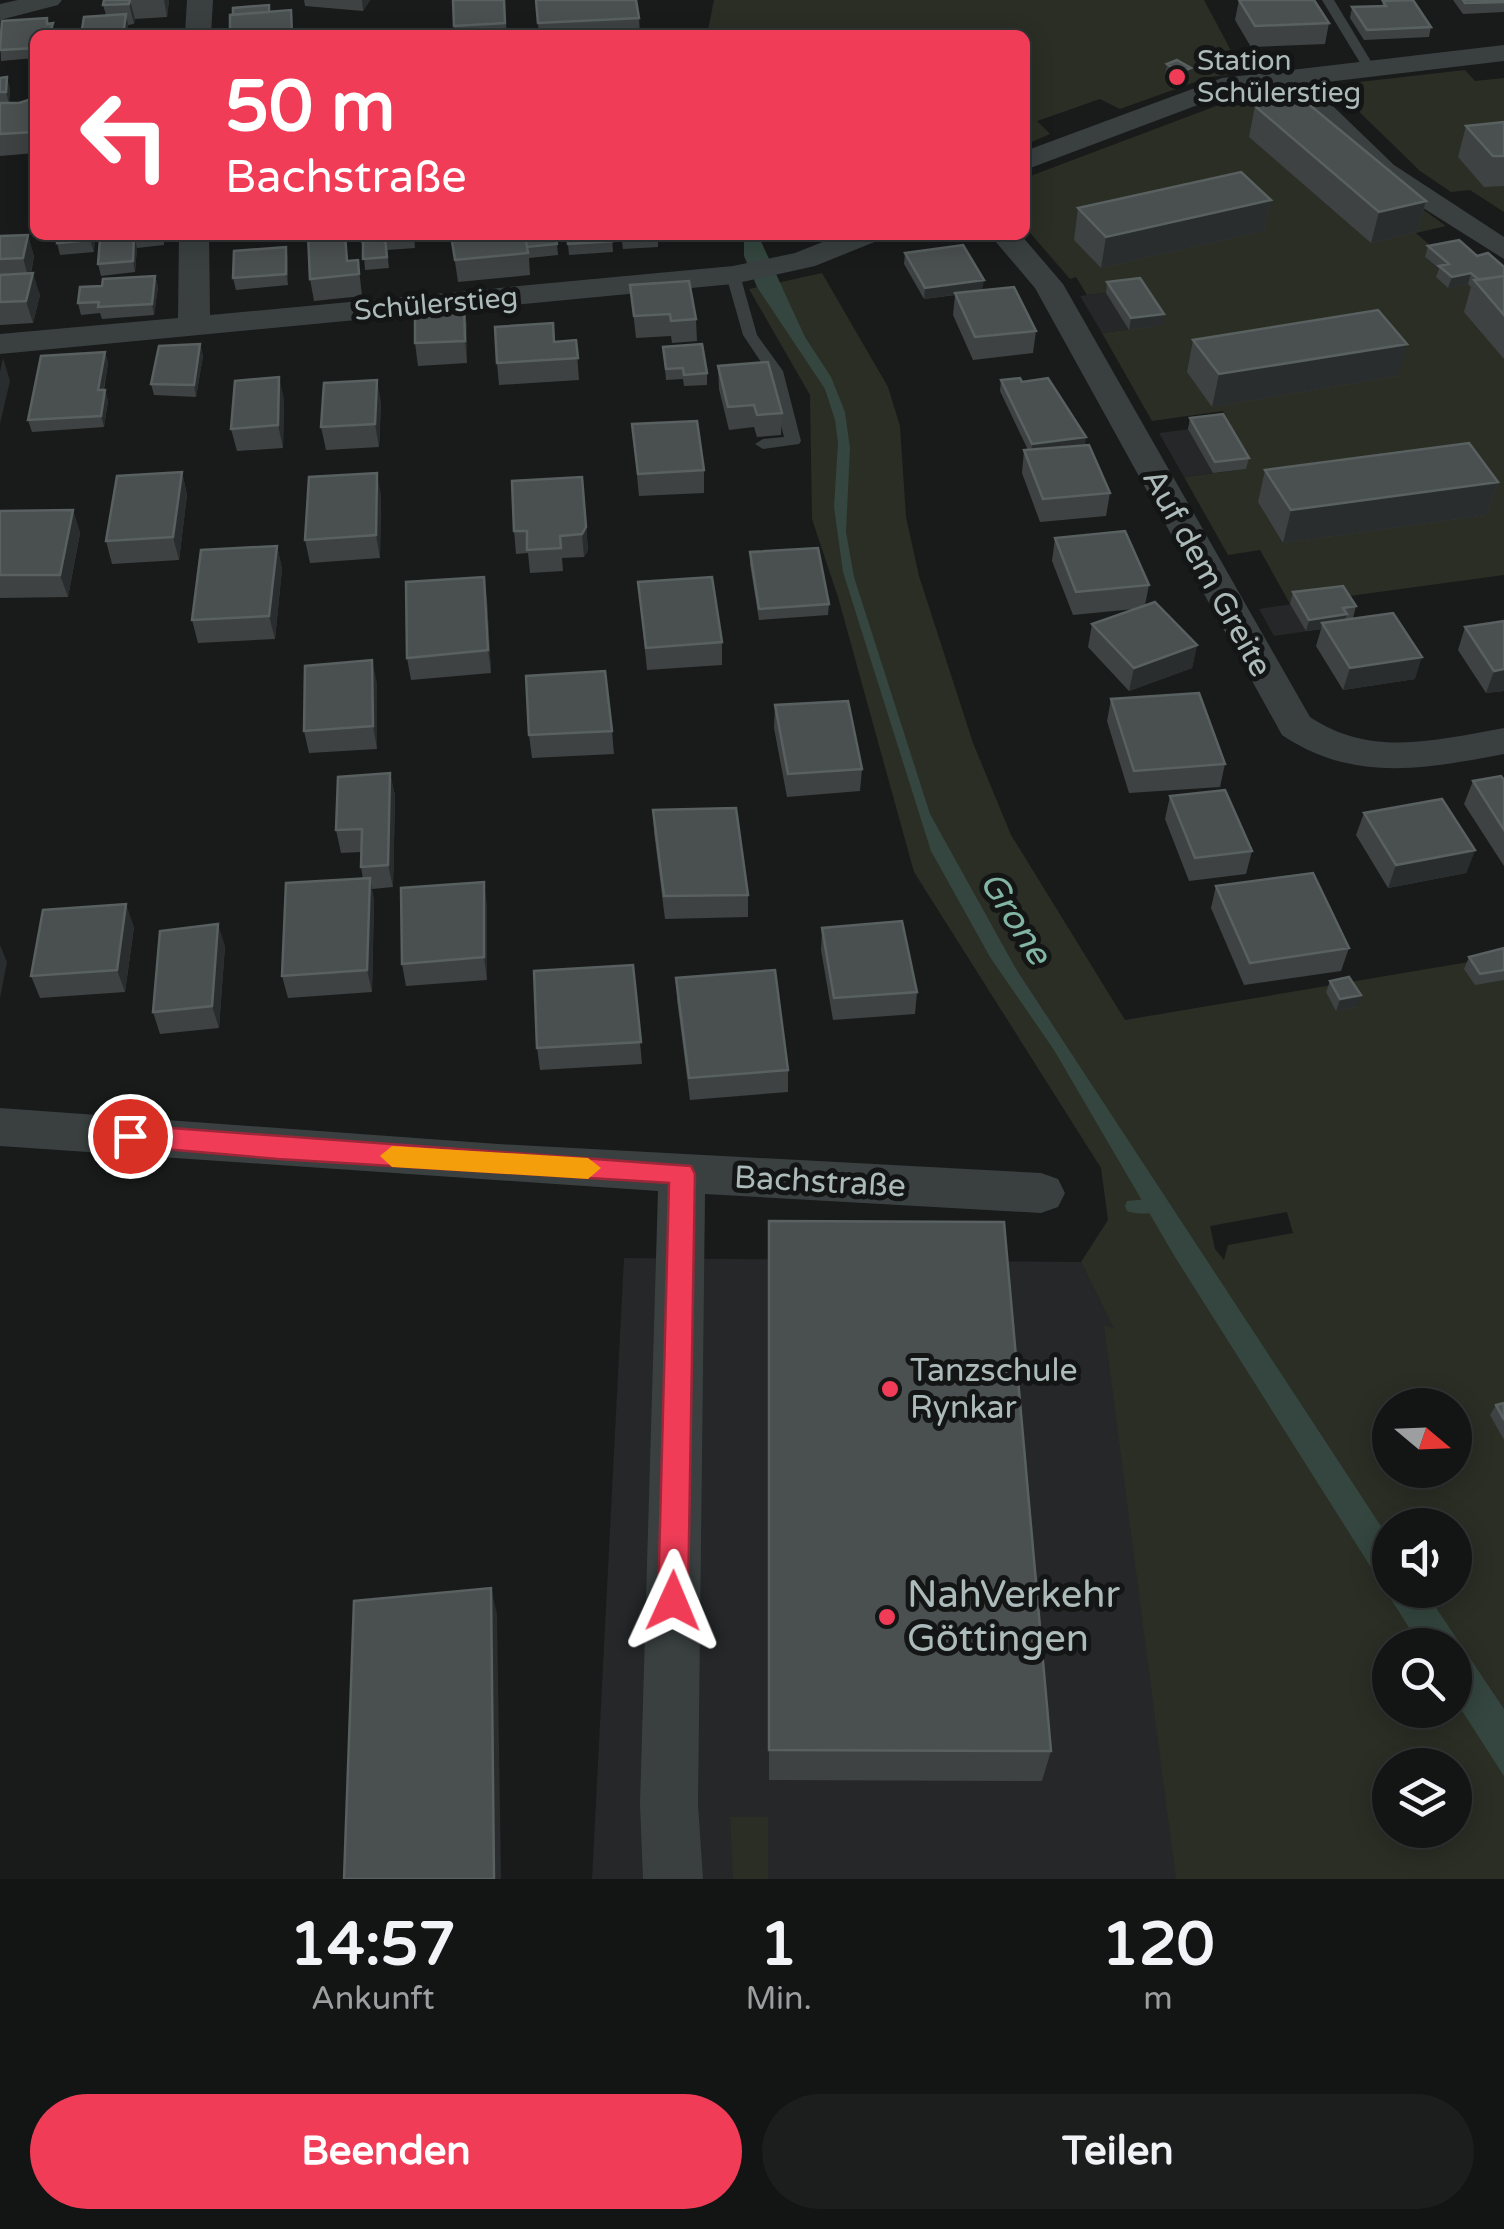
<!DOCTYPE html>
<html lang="de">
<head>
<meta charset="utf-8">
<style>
  :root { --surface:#131414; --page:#1c1d1d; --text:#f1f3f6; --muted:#9d9ea0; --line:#323334; --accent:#f03c57 }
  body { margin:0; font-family:"Varela Round",sans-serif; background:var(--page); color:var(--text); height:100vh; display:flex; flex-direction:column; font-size:38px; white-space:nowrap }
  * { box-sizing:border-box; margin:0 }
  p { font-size:32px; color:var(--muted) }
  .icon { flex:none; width:55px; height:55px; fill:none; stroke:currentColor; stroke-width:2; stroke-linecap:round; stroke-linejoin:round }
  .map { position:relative; height:1879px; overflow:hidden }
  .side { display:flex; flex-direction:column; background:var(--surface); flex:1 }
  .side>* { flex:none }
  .top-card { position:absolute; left:30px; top:30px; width:1000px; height:210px; border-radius:15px; box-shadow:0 5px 25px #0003,0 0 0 2px var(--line); background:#f03c57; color:#fff; overflow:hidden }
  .needle { width:65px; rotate:109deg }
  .buttons { position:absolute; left:1372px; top:1388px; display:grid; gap:20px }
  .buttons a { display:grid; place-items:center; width:100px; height:100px; border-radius:50%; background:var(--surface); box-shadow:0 5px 25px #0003,0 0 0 2px var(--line); font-size:50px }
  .pin { position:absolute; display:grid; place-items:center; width:85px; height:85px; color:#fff; margin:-42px; border:5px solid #fff; border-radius:50%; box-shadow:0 2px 10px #0007 }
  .me { position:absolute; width:110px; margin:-55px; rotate:1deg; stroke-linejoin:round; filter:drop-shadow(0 0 8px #0008) }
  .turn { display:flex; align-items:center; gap:35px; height:210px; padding:0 30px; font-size:45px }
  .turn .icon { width:130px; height:130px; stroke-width:2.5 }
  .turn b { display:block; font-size:70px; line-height:85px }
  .eta { display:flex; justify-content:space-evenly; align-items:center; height:170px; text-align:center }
  .eta b { font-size:60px; font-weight:700; line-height:70px }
  .primary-button { display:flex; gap:20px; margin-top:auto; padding:20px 30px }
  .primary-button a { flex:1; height:115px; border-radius:60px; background:var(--accent); color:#fff; font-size:40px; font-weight:700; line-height:115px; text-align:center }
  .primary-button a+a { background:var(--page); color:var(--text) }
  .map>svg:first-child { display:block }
  .built { fill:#252728 }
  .green { fill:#2b2e25; fill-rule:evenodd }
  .water { fill:#34463f }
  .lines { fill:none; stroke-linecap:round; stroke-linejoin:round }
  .stream { fill:#34463f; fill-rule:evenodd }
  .lane { fill:#3a4040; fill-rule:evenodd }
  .street { fill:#3a4040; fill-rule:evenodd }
  .wall { fill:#3e4243 }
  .shaded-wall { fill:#2a2d2e }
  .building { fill:#4a4f50; stroke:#596060; stroke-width:2.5 }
  .route { fill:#f03c57; stroke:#9c2739; stroke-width:2.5 }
  .slow { fill:#f59e0b }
  .poi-dot { fill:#f03c57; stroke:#141616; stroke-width:4 }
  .labels { text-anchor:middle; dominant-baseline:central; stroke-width:10; stroke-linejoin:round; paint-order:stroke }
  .far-poi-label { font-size:28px; fill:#acbab9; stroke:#141616; text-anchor:start }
  .far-street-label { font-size:28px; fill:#acbab9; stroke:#141616 }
  .street-label { font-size:32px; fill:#acbab9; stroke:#141616 }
  .poi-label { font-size:32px; fill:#acbab9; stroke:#141616; text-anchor:start }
  .water-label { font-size:35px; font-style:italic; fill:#83b5a4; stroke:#141616 }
  .near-poi-label { font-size:38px; fill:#acbab9; stroke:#141616; text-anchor:start }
</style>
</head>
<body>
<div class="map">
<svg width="1504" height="1879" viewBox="0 0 1504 1879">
  <rect width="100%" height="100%" fill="#191b1b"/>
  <path class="built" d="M1138,289L1162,325L1102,333L1080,296Z
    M1221,425L1246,469L1184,477L1159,433Z
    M1340,597L1353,618L1341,620L1344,626L1274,636L1259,609Z
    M624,1258L1081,1262L1142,1385L1390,1830L1450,1879H592Z"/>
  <path class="green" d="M714,0H1204L1243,73L1209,77L1120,109L1100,99L1037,121L1050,134L1025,145V35H707Z
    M1465,70L1475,81L1504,78V212L1470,190L1451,192L1420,171L1343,96L1345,88L1359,82Z
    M1248,94L1298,102L1381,179L1446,226L1416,233L1440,254L1426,258L1445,275L1456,273L1504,305V575L1290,604L1260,550L1228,555L1184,477L1246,469L1221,425L1230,424L1223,411L1152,421L1102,333L1161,325L1138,289L1087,295L1076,277L1070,279L1025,227V178Z
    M822,273L888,387L900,426L906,517L919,576L973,743L1011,835L1125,1020L1504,956V1879H1176L1104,1325L1114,1329L1081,1262L1108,1220L1101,1168L914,872L838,597L812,519L810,395L749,289ZM1287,1212L1293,1233L1228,1245L1224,1260L1215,1249L1210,1226ZM1390,1405H1455V1470H1390ZM1390,1525H1455V1590H1390ZM1390,1645H1455V1710H1390ZM1390,1765H1455V1830H1390Z
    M730,1817H768V1879H733Z"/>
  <path class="water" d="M744,235H758L805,337L831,377L845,412L850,448L846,532L854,577L930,814L1016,969L1390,1540V1590H1424L1504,1709V1776L1455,1700V1645H1420L1175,1257L1054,1050L990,957L931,851L843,572L834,507L838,443L835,420L825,389L757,287L744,256Z"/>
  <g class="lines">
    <path class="stream" d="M1160,1198L1166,1200L1168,1205L1166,1210C1155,1214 1138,1215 1127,1211L1125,1206L1127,1201Z"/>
    <path class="lane" d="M1322,0H1334L1375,68L1373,71H1365Z
      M733,271L740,275L757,335L783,371L801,441L799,444L763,449L755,444L763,439L784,437L767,371L743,335L726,275Z"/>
    <path class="street" d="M18,0H62L58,5L0,20V4Z
      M187,0H213L211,35H185Z
      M1504,45V61L1310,84L1394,165L1504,237V259L1374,177L1283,87L1227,94L1025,170V151L1222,78Z
      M179,235H209L210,315L733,266L795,253L840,235H881L877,241L815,266L733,284L0,354V334L178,318Z
      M990,235H1021L1063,284L1310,717C1371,758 1436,740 1504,728V754C1425,769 1353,783 1282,735L1035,288Z
      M0,1108L498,1144L1041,1173L1058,1179L1065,1193L1058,1207L1041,1213L705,1194L698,1804L703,1879H643L640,1804L658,1191L0,1146Z"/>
  </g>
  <path class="wall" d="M104,0H169L167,17L135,19L134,24L128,25L127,35H81L106,15L103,5Z
    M304,0H370L363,11L305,6Z
    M504,0L507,35H455L454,26Z
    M536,0L639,18L640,35H539Z
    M1239,0L1329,23L1325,44L1251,47L1235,20Z
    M1453,0H1504V12L1463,14Z
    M1383,1L1431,27L1429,37L1364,40L1350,18L1352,7L1382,6Z
    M56,34L55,35H35V58L1,61L0,35Z
    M1167,64L1190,79L1179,83L1165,75Z
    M0,78L10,88L9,103H19L35,98V153L0,156Z
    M1255,106L1426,201L1417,232L1371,243L1249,137Z
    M1504,122V186L1484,187L1458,157L1466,126Z
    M1271,200L1264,231L1101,268L1074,240L1078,208Z
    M28,235L34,257L31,273L40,295L33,323L0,325V236Z
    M58,235H95L94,252L60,255L57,243Z
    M104,235H164V245L137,248L135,272L101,276L98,264L105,239Z
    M234,235H307V240L236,242Z
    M358,235H414L415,248L387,250L389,268L365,270L363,243H361Z
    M451,235L557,244L558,255L529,258L530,275L458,282Z
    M567,235H612L613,252L569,255Z
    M621,235H711V236L658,238V247L623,249Z
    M1428,246L1477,256L1504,267V359L1464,312L1471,287L1468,284L1448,288L1436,277L1439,269L1425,257Z
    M905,253L983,290L1036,331L1033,353L973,360L953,315L955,295L924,299L904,264Z
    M288,258V285L236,290L233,278Z
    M358,260L362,296L314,301L310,279L349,261Z
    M155,276L158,287L154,315L102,319L100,313L81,315L78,303L102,286Z
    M1107,282L1162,325L1129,330L1106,293Z
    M630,285L696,319L697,341L672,343L671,336L636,338Z
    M464,305L467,327V363L418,366L415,343Z
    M576,340L579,380L499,385L497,363L554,342Z
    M1193,340L1398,376L1212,407L1187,372Z
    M200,344L203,356L196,397L154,395L151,384Z
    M663,347L707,373V385L684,386L683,379L666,380Z
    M105,352L108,363L104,390H105L108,401L104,427L32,432L28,420Z
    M718,366L782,413L781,435L757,437L754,427L729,430L719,389Z
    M1001,380L1022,382L1085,445L1110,493L1106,516L1040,522L1022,473L1024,450H1028L1000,391Z
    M284,399L283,448L237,451L231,429Z
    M381,402L379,447L326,450L321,427Z
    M1190,418L1249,458L1246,469L1213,473L1188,429Z
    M632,424L704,470V493L639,496Z
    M1265,470L1498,482L1487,515L1283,543L1258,502Z
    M182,472L187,495L179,560L112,564L106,541Z
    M582,477L588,550L584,557L562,558L563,571L530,573L528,553L516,554L514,531Z
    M381,495L380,558L310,563L305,540Z
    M73,510L80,533L68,597L0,598V511Z
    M1055,538L1149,585L1145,605L1197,645L1192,668L1129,691L1088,647L1092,624L1134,609L1073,615L1052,561Z
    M277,546L282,569L275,639L198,643L192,620Z
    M750,552L829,604L828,615L759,620L750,564Z
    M638,582L722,642V665L647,670Z
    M1293,592L1356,606L1353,618L1346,620L1415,679L1343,690L1316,646L1321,629L1306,631L1290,604Z
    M487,600L491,673L411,680L407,658Z
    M1504,621V691L1486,693L1458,650L1465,627Z
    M377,683V749L309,753L304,731Z
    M1111,699L1225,764L1220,787L1129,793L1107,721Z
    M775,705L862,769L860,791L787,797L774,728Z
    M612,731L614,754L532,758L529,735Z
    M390,773L395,796L393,887L372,889L374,901L372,992L288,998L282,976L363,879L361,867V852L341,853L336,830Z
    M1504,780V866L1464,804L1473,781Z
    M1170,796L1252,851L1246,874L1189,881L1165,819Z
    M653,810L748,895V917L665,919L654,832Z
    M1364,813L1475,850L1466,873L1388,888L1356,835Z
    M1216,886L1349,948L1341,971L1244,985L1211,908Z
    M487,905V980L406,986L402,964Z
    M134,927L125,992L40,998L31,976Z
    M822,928L917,992L915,1014L833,1020L821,950Z
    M225,946L219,1028L160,1034L153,1012Z
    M1504,948V980L1475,985L1464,969L1469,957Z
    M633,965L642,1064L540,1070L537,1048Z
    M676,978L788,1070V1092L690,1100L677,1000Z
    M1330,981L1357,1007L1336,1011L1326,992Z
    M769,1221L1051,1751L1042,1781L769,1780Z
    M1504,1403V1440L1490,1415L1496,1405Z"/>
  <path class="shaded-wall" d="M130,0L135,19L134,24L129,4Z
    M164,0H169L167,17Z
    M362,0H370L363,11Z
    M126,14L128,24L127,35H123Z
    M47,18L50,28L53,23L55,35H49Z
    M1191,68L1190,79L1179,83L1180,72Z
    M7,77L10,88L9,103L6,92Z
    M1271,200L1264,231L1101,268L1106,237Z
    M1426,201L1417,232L1371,243L1379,212Z
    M28,235L34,257L29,280L23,258Z
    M91,235H95L94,252L90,240Z
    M134,236L137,248L135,272L133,261Z
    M286,247L288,258V285L286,274Z
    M33,273L40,295L33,323L26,301Z
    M1471,273L1468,284L1448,288L1452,277Z
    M155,276L158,287L154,315L152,304Z
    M984,280L982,291L924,299L925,288Z
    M464,305L467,327V363L465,341Z
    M1164,314L1162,325L1129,330L1131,318Z
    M200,344L203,356L196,397L194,385Z
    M1407,344L1398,376L1212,407L1219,374Z
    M105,352L108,363L101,402L98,390Z
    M3,358L10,381L0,424V372Z
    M279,377L284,399L283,448L278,425Z
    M377,380L381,402L379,447L375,424Z
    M105,390L108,401L104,427L101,416Z
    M1086,437L1085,448L1031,455L1032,444Z
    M182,472L187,495L179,560L173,537Z
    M377,473L381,495L380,558L376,535Z
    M1498,482L1487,515L1283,543L1291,510Z
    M73,510L80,533L68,597L60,575Z
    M586,527L588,550L584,557L582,534Z
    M277,546L282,569L275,639L269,616Z
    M484,577L487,600L491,673L488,650Z
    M1347,614L1344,626L1322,623L1321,629L1306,631L1309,620Z
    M1197,645L1192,668L1129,691L1134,668Z
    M1422,657L1415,679L1343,690L1350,668Z
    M372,660L377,683V749L373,726Z
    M1504,669V691L1486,693L1494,671Z
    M390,773L395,796L393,887L388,865Z
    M1475,850L1466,873L1388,888L1396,865Z
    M370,878L374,901L372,992L367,970Z
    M484,882L487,905V980L484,957Z
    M126,904L134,927L125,992L117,970Z
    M218,924L225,946L219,1028L212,1006Z
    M0,945L7,962L0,998Z
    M1361,995L1357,1007L1336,1011L1340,999Z
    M491,1588L497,1614L501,1879H494Z"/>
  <path class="building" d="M104,0H130L129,4L103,5Z
    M453,0H504L505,23L454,26Z
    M536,0H636L639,18L538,23Z
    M1239,0H1314L1329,23L1255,26Z
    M1413,0L1431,27L1367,30L1352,7L1386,6L1383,1Z
    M1463,0H1504V2L1465,3Z
    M269,5V12L233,15V8Z
    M291,10L292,35H230V15Z
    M126,14L123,35H81L84,17Z
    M47,18V24L53,23L49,35H35V48L0,50L2,21Z
    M1177,60L1191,68L1180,72L1167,64Z
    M7,77L6,92H0V78Z
    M1300,97L1426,201L1379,212L1255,106Z
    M35,98L33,132L0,134V103H19Z
    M1504,122V156H1493L1466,126Z
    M1241,172L1271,200L1106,237L1078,208Z
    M28,235L23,258L0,259V236Z
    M58,235H91L90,240L57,243Z
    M308,235H345L347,261L358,260L359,274L310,279Z
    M370,235H414V236L385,239L387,257L363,259V241H370Z
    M451,235H525L528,253L455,260Z
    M525,235H555L557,244L527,247Z
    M567,235H612L613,241L568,244Z
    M622,235H658V236L622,238Z
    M134,236L133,261L98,264L100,239Z
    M1459,240L1477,256L1488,253L1504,267V276L1479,280L1471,273L1452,277L1439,266L1449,264L1428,246Z
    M963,245L984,280L925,288L905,253Z
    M286,247V274L233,278L234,251Z
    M33,273L26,301L0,302V275Z
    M155,276L152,304L98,307L99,302L78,303L80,287L102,286L103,279Z
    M1504,276V315L1474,280Z
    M1140,278L1164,314L1131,318L1107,282Z
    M689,281L696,319L671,321L670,314L634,316L630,285Z
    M1014,287L1036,331L975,337L955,293Z
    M464,305L465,341L415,343V308Z
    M1378,310L1407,344L1219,374L1193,340Z
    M553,323L554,342L576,340L578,358L497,363L495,327Z
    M200,344L194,385L151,384L159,346Z
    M702,344L707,373L684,375L683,368L666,369L663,347Z
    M105,352L98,390H105L101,416L28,420L41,356Z
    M768,362L782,413L757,415L754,405L728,407L718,366Z
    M279,377L278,425L231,429L235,381Z
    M1020,378L1022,382L1048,378L1086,437L1032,444L1001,380Z
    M377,380L375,424L321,427L324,383Z
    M1223,414L1249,458L1215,462L1190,418Z
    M697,421L704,470L638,474L632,424Z
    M1469,443L1498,482L1291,510L1265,470Z
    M1089,445L1110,493L1043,499L1024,450Z
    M182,472L173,537L106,541L117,476Z
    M377,473L376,535L305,540L309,477Z
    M582,477L586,527L582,534L560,536L561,548L527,550V531H514L512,481Z
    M73,510L60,575H0V511Z
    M1125,531L1149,585L1076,592L1055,538Z
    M277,546L269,616L192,620L201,550Z
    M818,548L829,604L759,609L750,552Z
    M484,577L488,650L407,658L406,582Z
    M712,577L722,642L646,648L638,582Z
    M1343,586L1356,606L1343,608L1347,614L1309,620L1293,592Z
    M1155,602L1197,645L1134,668L1092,624Z
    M1393,613L1422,657L1350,668L1322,623Z
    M1504,621V669L1494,671L1465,627Z
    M372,660L373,726L304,731L305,666Z
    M605,671L612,731L529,735L526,676Z
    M1199,693L1225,764L1134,771L1111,699Z
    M848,701L862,769L788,774L775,705Z
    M390,773L388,865L361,867L362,829L336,830L338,777Z
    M1501,776L1504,780V830L1473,781Z
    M1225,790L1252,851L1195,858L1170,796Z
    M1442,799L1475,850L1396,865L1364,813Z
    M736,808L748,895L664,896L653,810Z
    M1313,873L1349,948L1250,963L1216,886Z
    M370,878L367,970L282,976L286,883Z
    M484,882V957L402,964L401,888Z
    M126,904L117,970L31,976L43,910Z
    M902,921L917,992L834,998L822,928Z
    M218,924L212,1006L153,1012L160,931Z
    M1504,948V970L1480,974L1469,957Z
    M633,965L641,1042L537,1048L534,971Z
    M775,970L788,1070L689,1078L676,978Z
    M1349,977L1361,995L1340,999L1330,981Z
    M769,1221L1004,1222L1051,1751L769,1750Z
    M1504,1403V1420L1496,1405Z
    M491,1588L494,1879H344L354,1601Z"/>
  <path class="route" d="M130,1125L691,1166L695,1174L688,1601L683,1611L673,1615L663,1611L658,1601L669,1183L278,1159L130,1146L117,1136Z"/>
  <path class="slow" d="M392,1146L588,1158L601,1168L588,1179L392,1167L380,1156Z"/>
  <g class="poi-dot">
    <circle cx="1177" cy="77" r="10"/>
    <circle cx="890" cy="1389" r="10"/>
    <circle cx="887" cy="1617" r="10"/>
  </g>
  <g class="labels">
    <g class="far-poi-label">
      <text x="1197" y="61">Station<tspan x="1197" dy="32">Schülerstieg</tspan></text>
    </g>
    <g class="far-street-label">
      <text transform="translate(436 304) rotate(-5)">Schülerstieg</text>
    </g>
    <g class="street-label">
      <text transform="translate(1207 573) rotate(61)">Auf dem Greite</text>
      <text transform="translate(820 1182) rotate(3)">Bachstraße</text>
    </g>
    <g class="poi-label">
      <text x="910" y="1371">Tanzschule<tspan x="910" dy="37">Rynkar</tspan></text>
    </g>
    <g class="water-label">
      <text transform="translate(1015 918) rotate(58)">Grone</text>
    </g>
    <g class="near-poi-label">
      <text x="907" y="1595">NahVerkehr<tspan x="907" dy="44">Göttingen</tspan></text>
    </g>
  </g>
</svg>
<div class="buttons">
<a><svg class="needle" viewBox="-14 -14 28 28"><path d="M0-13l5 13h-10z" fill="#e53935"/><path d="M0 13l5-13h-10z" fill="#9d9ea0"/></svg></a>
<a><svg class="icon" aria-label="sound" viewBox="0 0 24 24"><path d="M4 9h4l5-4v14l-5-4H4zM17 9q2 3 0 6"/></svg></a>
<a><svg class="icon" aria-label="search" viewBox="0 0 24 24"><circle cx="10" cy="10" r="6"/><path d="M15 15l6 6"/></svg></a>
<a><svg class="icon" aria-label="layers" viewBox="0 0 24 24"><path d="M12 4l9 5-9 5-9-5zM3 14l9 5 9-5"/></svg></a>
</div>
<div class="pin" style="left:130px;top:1136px;background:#d93025"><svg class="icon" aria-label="arrive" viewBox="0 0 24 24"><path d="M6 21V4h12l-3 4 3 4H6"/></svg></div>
<svg class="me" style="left:673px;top:1601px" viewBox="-20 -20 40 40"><path d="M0-17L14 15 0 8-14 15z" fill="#f03c57" stroke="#fff" stroke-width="4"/></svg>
<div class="top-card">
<div class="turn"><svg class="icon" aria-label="left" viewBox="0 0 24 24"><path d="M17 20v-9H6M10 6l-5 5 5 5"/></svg><div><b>50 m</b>Bachstraße</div></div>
</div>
</div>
<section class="side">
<div class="eta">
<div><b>14:57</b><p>Ankunft</p></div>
<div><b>1</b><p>Min.</p></div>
<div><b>120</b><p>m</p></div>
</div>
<div class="primary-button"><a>Beenden</a><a>Teilen</a></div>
</section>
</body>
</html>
